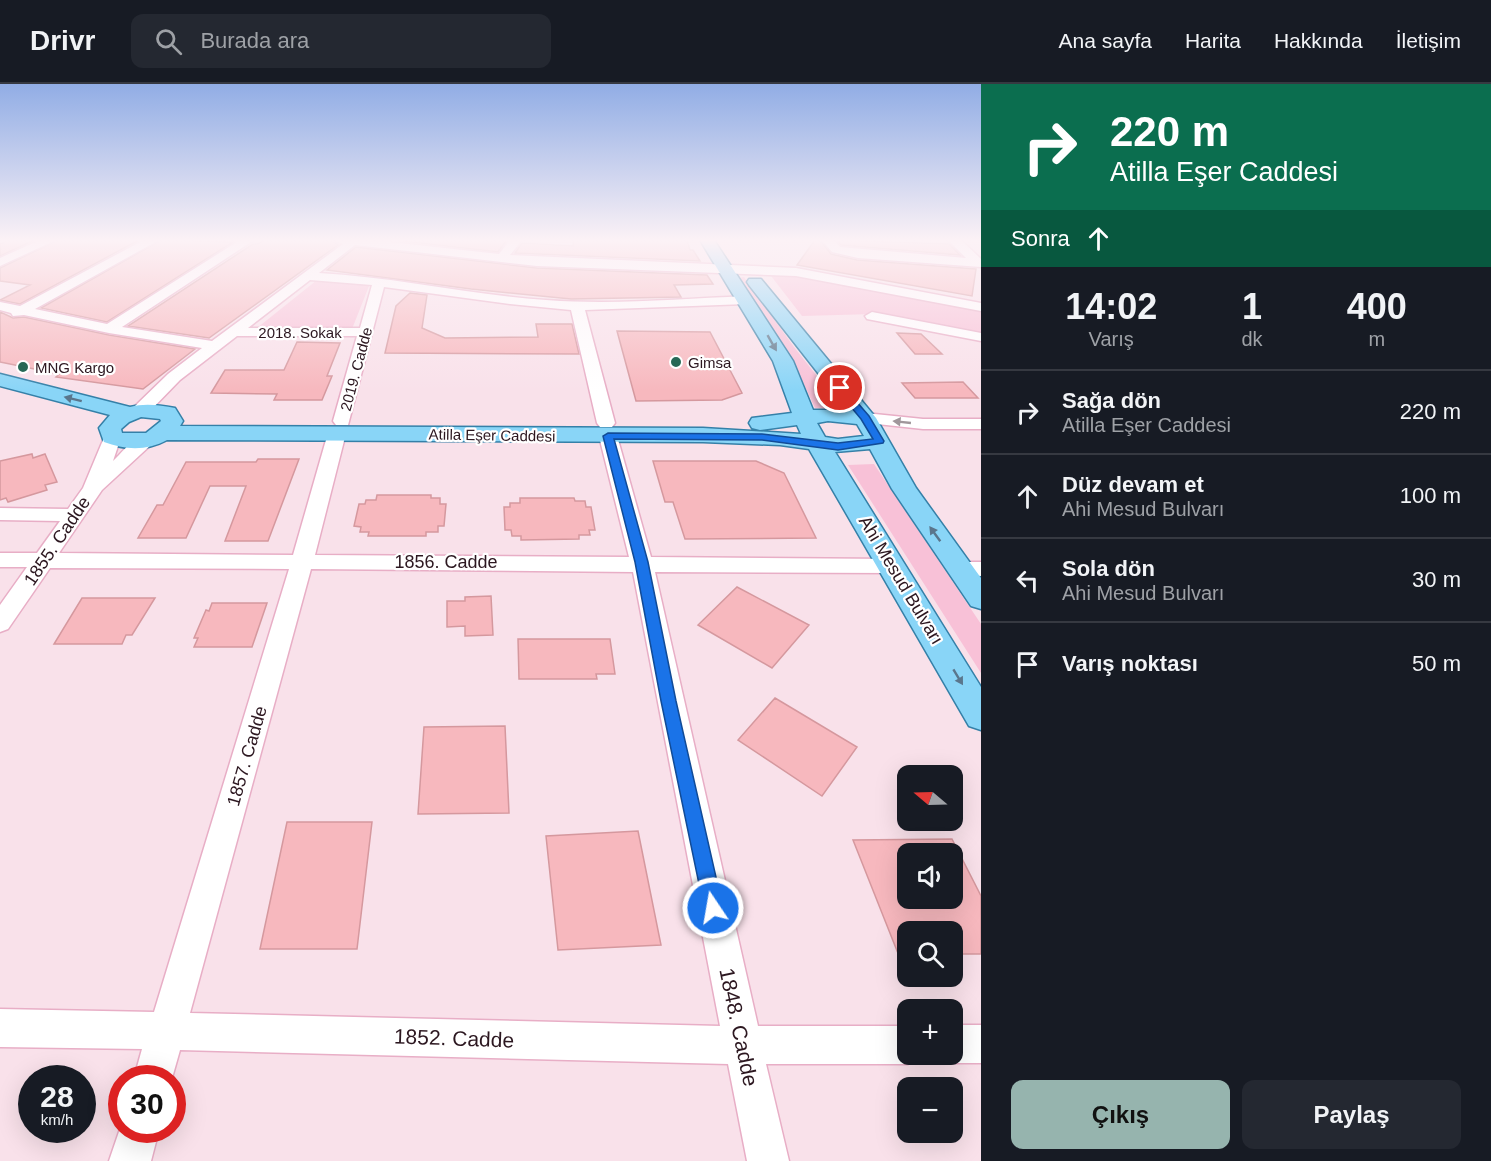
<!DOCTYPE html>
<html lang="tr">
<head>
<meta charset="utf-8">
<style>
  :root { --surface:#171b24; --page:#242831; --text:#f1f3f6; --muted:#9ea1a6; --line:#363941; --accent:#96b4ae }
  body { margin:0; font-family:Arial,sans-serif; background:var(--page); color:var(--text); height:100vh; display:flex; flex-direction:column; font-size:22px; white-space:nowrap }
  * { box-sizing:border-box; margin:0 }
  p { font-size:20px; color:var(--muted) }
  .icon { flex:none; width:33px; height:33px; fill:none; stroke:currentColor; stroke-width:2; stroke-linecap:round; stroke-linejoin:round }
  .map { position:relative; flex:1; overflow:hidden }
  .sheet { display:flex; flex-direction:column; background:var(--surface); width:510px }
  .sheet>* { flex:none }
  .hud { background:#0b6e4f; color:#fff; overflow:hidden }
  .needle { width:39px; rotate:289deg }
  .fabs { position:absolute; left:897px; top:681px; display:grid; gap:12px }
  .fabs a { display:grid; place-items:center; width:66px; height:66px; border-radius:12px; background:var(--surface); box-shadow:0 6px 24px #0002; font-size:30px }
  .speed { position:absolute; left:18px; top:981px; display:flex; gap:12px; font-size:30px; font-weight:700; text-align:center }
  .speed>* { display:grid; place-content:center; width:78px; height:78px; border-radius:50%; background:var(--surface); box-shadow:0 6px 24px #0002; line-height:1 }
  .speed small { font-size:15px; font-weight:400 }
  .speed .limit { border:9px solid #d22; background:#fff; color:#111 }
  .pin { position:absolute; display:grid; place-items:center; width:51px; height:51px; color:#fff; margin:-26px; border:3px solid #fff; border-radius:50%; box-shadow:0 2px 6px #0007 }
  .me { position:absolute; width:66px; margin:-33px; rotate:348deg; stroke-linejoin:round; filter:drop-shadow(0 0 4px #0008) }
  .turn { display:flex; align-items:center; gap:21px; height:126px; padding:0 30px; font-size:27px }
  .turn .icon { width:78px; height:78px; stroke-width:2.5 }
  .turn b { display:block; font-size:42px; line-height:51px }
  .then { display:flex; align-items:center; height:57px; padding:0 30px; background:#0003; gap:12px; font-size:22px }
  .eta { display:flex; justify-content:space-evenly; align-items:center; height:102px; text-align:center }
  .eta b { font-size:36px; font-weight:700; line-height:42px }
  .primary-button { display:flex; gap:12px; margin-top:auto; padding:12px 30px }
  .primary-button a { flex:1; height:69px; border-radius:12px; background:var(--accent); color:#111; font-size:24px; font-weight:700; line-height:69px; text-align:center }
  .primary-button a+a { background:var(--page); color:var(--text) }
  ul { padding:0; list-style:none }
  li { display:flex; align-items:center; gap:18px; height:84px; padding:0 30px; border-top:2px solid var(--line) }
  li div { flex:1 }
  li b { display:block; font-size:22px }
  li em { font-style:normal }
  header { display:flex; align-items:center; gap:36px; box-sizing:border-box; height:84px; padding:0 30px; background:var(--surface); border-bottom:2px solid var(--line) }
  header strong { font-size:28px }
  nav { display:flex; gap:33px; margin-inline-start:auto; font-size:21px }
  .search { width:420px; height:54px; background:var(--page); display:flex; align-items:center; gap:15px; box-sizing:border-box; padding:0 21px; border-radius:12px; color:var(--muted); font-size:22px }
  main { display:flex; flex:1; min-height:0 }
  .map>svg:first-child { display:block }
  .green { fill:#f8c1d7 }
  .building { fill:#f7b8be; stroke:#d5989e; stroke-width:1.5; fill-rule:evenodd }
  .lines { fill:none; stroke-linecap:round; stroke-linejoin:round }
  .minor-casing { stroke:#e8aec6; stroke-width:3 }
  .major-casing { stroke:#3580a8; stroke-width:3 }
  .minor { fill:#fff; fill-rule:evenodd }
  .major { fill:#89d5f7; fill-rule:evenodd }
  .oneway { fill:#5a768c }
  .oneway2 { fill:#a0979b }
  .route { fill:#1a73e8; stroke:#114b97; stroke-width:1.5 }
  .poi-dot { fill:#276856; stroke:#fff; stroke-width:2 }
  .labels { text-anchor:middle; dominant-baseline:central; stroke-width:4.5; stroke-linejoin:round; paint-order:stroke }
  .far-street-label { font-size:15px; fill:#2c1720; stroke:#fff }
  .far-poi-label { font-size:15px; fill:#2c1720; stroke:#fff; text-anchor:start }
  .street-label { font-size:18px; fill:#2c1720; stroke:#fff }
  .near-street-label { font-size:21px; fill:#2c1720; stroke:#fff }
</style>
</head>
<body>
<header>
<strong>Drivr</strong>
<div class="search"><svg class="icon" aria-label="search" viewBox="0 0 24 24"><circle cx="10" cy="10" r="6"/><path d="M15 15l6 6"/></svg>Burada ara</div>
<nav><a>Ana sayfa</a><a>Harita</a><a>Hakkında</a><a>İletişim</a></nav>
</header>
<main>
<div class="map">
<svg width="981" height="1077" viewBox="0 0 981 1077">
  <rect width="100%" height="100%" fill="#f9e1ea"/>
  <path class="green" d="M768,188H786L981,226V250L874,230L802,232Z
    M744,193L794,263L843,325L815,324L792,275L739,194Z
    M324,195L369,202L352,245L257,244L317,196Z
    M874,380L981,540V589L848,381Z"/>
  <path class="building" d="M9,156H34L0,172V160Z
    M58,156H139L20,220L0,216L30,201L0,197V184Z
    M161,156L233,158L107,238L41,224Z
    M264,156H331L338,161L209,254L128,242L253,160H258Z
    M394,156H498L506,157L498,168Z
    M573,156H687L690,166H693L700,177L515,169L522,159L573,162Z
    M815,156H820L831,170L857,176L976,185L972,212L797,181Z
    M837,156L949,160L960,171L841,161Z
    M356,163L537,184L707,191L713,200L674,201L681,213L571,215L471,205L327,186Z
    M410,209L427,211L422,244L445,254L538,253L536,240H572L579,270L385,269L396,222Z
    M0,228L13,234L24,233L109,251L195,265L143,305L56,293L59,290L0,278Z
    M617,247L710,248L742,309L722,316L636,317Z
    M897,249L921,250L942,270H915Z
    M297,258L340,259L327,292H332L322,316H274L277,310L211,309L225,286H284Z
    M963,298L978,314H915L902,299Z
    M32,370L33,374L45,370L57,398L45,401L47,406L8,418L6,414L0,416V377Z
    M258,375H299L268,457H225L246,402H210L186,454H138L157,421H163L186,378H256Z
    M653,377H756L784,389L816,454L685,455L673,418H665Z
    M377,411H431V414H440V420H446L444,442H438V448H426V452H368L369,448H360L361,443L354,442L359,420H365L366,416H376Z
    M520,414H574L575,417H585L586,423H591L595,446H589L590,451H579V455L521,456V452H512L511,446H505L504,423H510V419H520Z
    M737,503L809,541L772,584L698,541Z
    M491,512L493,551L465,552V542L447,543V517H465V513Z
    M82,514H155L132,551H126L122,560H54Z
    M212,519H267L252,563H194L198,554H194L206,526L209,527Z
    M518,555H610L615,590H596L597,595H519Z
    M775,614L857,663L822,712L738,656Z
    M505,642L509,729L418,730L424,643Z
    M287,738H372L357,865H260Z
    M638,747L661,861L558,866L546,752Z
    M952,755L981,812V870H952V848H908L907,892L853,756ZM908,770H952V814H908Z"/>
  <g class="lines">
    <g class="minor-casing">
      <path id="minor" d="M40,156H56L0,182V174Z
        M144,156H159L35,225L107,240L240,156H254L122,243L212,257L343,160L333,156H372L499,170L510,156H522L510,171L796,184L981,219V227L796,192L537,182L355,161L319,189C395,193 470,211 546,216C613,221 679,215 746,212L753,216L746,220L585,226L615,339L612,343H600L597,339L571,226L510,220L384,203L348,341H336L333,337L357,252H237L180,296L146,331H134L131,327L134,323L168,290L202,264L109,249L24,231L13,232L11,229L0,226V218L20,222ZM310,196L372,201L360,244H248Z
        M822,156H834L840,163L966,174L948,156H961L981,175V183L858,174L832,168Z
        M872,228L981,249V257L867,235L865,232Z
        M865,329L923,335H981V345H923L859,338L856,334L859,330Z
        M337,344L343,345L346,349L315,471L629,473L599,352L602,348H614L617,352L651,473L893,475L901,477L904,482L901,487L893,489L655,488L758,942H908V970H923L921,974L908,980H766L789,1077H747L728,980L180,966L172,994H134L142,965L0,963V925L154,928L289,485L50,484L8,545L0,548V521L27,483H0V469H37L60,437L0,436V424L68,425L83,404L106,349H118L121,353L113,377C124,367 137,347 153,351L156,355L153,359L102,406L59,469L293,471L328,349L331,345ZM311,485L633,488L720,942L190,929Z
        M960,478H981V492L952,490L949,485L952,480Z
        M952,941H981V979H952L939,973L937,970H952Z
        M122,1039V1046H159L151,1077H109Z"/>
    </g>
    <g class="major-casing">
      <path id="major" d="M700,156H714L793,277L813,326H847L749,201L747,198L749,195H761L876,334L916,404L981,494V525L971,522L892,405L870,365L835,368L981,603V646L969,642L809,365L780,361L703,358L167,356C147,367 125,366 104,358L99,344L110,331L0,302V290L130,323C144,319 160,321 175,324L183,337L180,342L703,344L801,350L797,341L760,346L752,344L749,339L752,334L792,329L773,277ZM141,333L160,335L161,337L146,349H122L121,345L129,338ZM828,337L857,340L864,352L838,355L825,353L817,339Z"/>
    </g>
    <use href="#minor" class="minor"/>
    <use href="#major" class="major"/>
  </g>
  <defs><path id="oneway-solid" d="M-6-.8H1V-3.2L6.5 0L1 3.2V.8H-6Z" transform="scale(1.5)"/></defs>
  <g class="oneway">
    <use href="#oneway-solid" transform="translate(772 259) rotate(60)"/>
    <use href="#oneway-solid" transform="translate(73 315) rotate(-166)"/>
    <use href="#oneway-solid" transform="translate(935 450) rotate(-126)"/>
    <use href="#oneway-solid" transform="translate(958 593) rotate(59)"/>
  </g>
  <use class="oneway2" href="#oneway-solid" transform="translate(902 338) rotate(-174)"/>
  <linearGradient id="sky" x2="0" y2="1"><stop stop-color="#91ade5"/><stop offset="0.51" stop-color="#fcf2f6"/><stop offset="1" stop-color="#fcf2f6" stop-opacity="0"/></linearGradient>
  <rect width="981" height="307" fill="url(#sky)"/>
  <path class="route" d="M836,302H843L869,332L884,357L883,359L838,366L762,356L614,355L648,478L676,617L723,824L720,831L713,834L707,831L704,824L661,617L635,478L603,352L608,349L762,350L838,359L873,355L861,335L835,304Z"/>
  <g class="poi-dot">
    <circle cx="676" cy="278" r="6"/>
    <circle cx="23" cy="283" r="6"/>
  </g>
  <g class="labels">
    <g class="far-street-label">
      <text x="300" y="248">2018. Sokak</text>
      <text transform="translate(356 285) rotate(-75)">2019. Cadde</text>
      <text transform="translate(492 351) rotate(1)">Atilla Eşer Caddesi</text>
    </g>
    <g class="far-poi-label">
      <text x="688" y="278">Gimsa</text>
      <text x="35" y="283">MNG Kargo</text>
    </g>
    <g class="street-label">
      <text transform="translate(57 457) rotate(-56)">1855. Cadde</text>
      <text x="446" y="478">1856. Cadde</text>
      <text transform="translate(901 496) rotate(59)">Ahi Mesud Bulvarı</text>
      <text transform="translate(247 672) rotate(-74)">1857. Cadde</text>
    </g>
    <g class="near-street-label">
      <text transform="translate(739 943) rotate(78)">1848. Cadde</text>
      <text transform="translate(454 954) rotate(2)">1852. Cadde</text>
    </g>
  </g>
</svg>
<div class="fabs">
<a><svg class="needle" viewBox="-14 -14 28 28"><path d="M0-13l5 13h-10z" fill="#e53935"/><path d="M0 13l5-13h-10z" fill="#9ea1a6"/></svg></a>
<a><svg class="icon" aria-label="sound" viewBox="0 0 24 24"><path d="M4 9h4l5-4v14l-5-4H4zM17 9q2 3 0 6"/></svg></a>
<a><svg class="icon" aria-label="search" viewBox="0 0 24 24"><circle cx="10" cy="10" r="6"/><path d="M15 15l6 6"/></svg></a>
<a>+</a>
<a>−</a>
</div>
<div class="speed"><div>28<small>km/h</small></div><div class="limit">30</div></div>
<div class="pin" style="left:840px;top:304px;background:#d93025"><svg class="icon" aria-label="arrive" viewBox="0 0 24 24"><path d="M6 21V4h12l-3 4 3 4H6"/></svg></div>
<svg class="me" style="left:713px;top:824px" viewBox="-20 -20 40 40"><circle r="17" fill="#1a73e8" stroke="#fff" stroke-width="3"/><path d="M0-11L8 9 0 5-8 9z" fill="#fff"/></svg>
</div>
<section class="sheet">
<div class="hud">
<div class="turn"><svg class="icon" aria-label="right" viewBox="0 0 24 24"><path d="M7 20v-9h11M14 6l5 5-5 5"/></svg><div><b>220 m</b>Atilla Eşer Caddesi</div></div>
<div class="then">Sonra<svg class="icon" aria-label="ahead" viewBox="0 0 24 24"><path d="M12 20V5M6 11l6-6 6 6"/></svg></div>
</div>
<div class="eta">
<div><b>14:02</b><p>Varış</p></div>
<div><b>1</b><p>dk</p></div>
<div><b>400</b><p>m</p></div>
</div>
<ul>
<li><svg class="icon" aria-label="right" viewBox="0 0 24 24"><path d="M7 20v-9h11M14 6l5 5-5 5"/></svg><div><b>Sağa dön</b><p>Atilla Eşer Caddesi</p></div><em>220 m</em></li>
<li><svg class="icon" aria-label="ahead" viewBox="0 0 24 24"><path d="M12 20V5M6 11l6-6 6 6"/></svg><div><b>Düz devam et</b><p>Ahi Mesud Bulvarı</p></div><em>100 m</em></li>
<li><svg class="icon" aria-label="left" viewBox="0 0 24 24"><path d="M17 20v-9H6M10 6l-5 5 5 5"/></svg><div><b>Sola dön</b><p>Ahi Mesud Bulvarı</p></div><em>30 m</em></li>
<li><svg class="icon" aria-label="arrive" viewBox="0 0 24 24"><path d="M6 21V4h12l-3 4 3 4H6"/></svg><div><b>Varış noktası</b></div><em>50 m</em></li>
</ul>
<div class="primary-button"><a>Çıkış</a><a>Paylaş</a></div>
</section>
</main>
</body>
</html>
